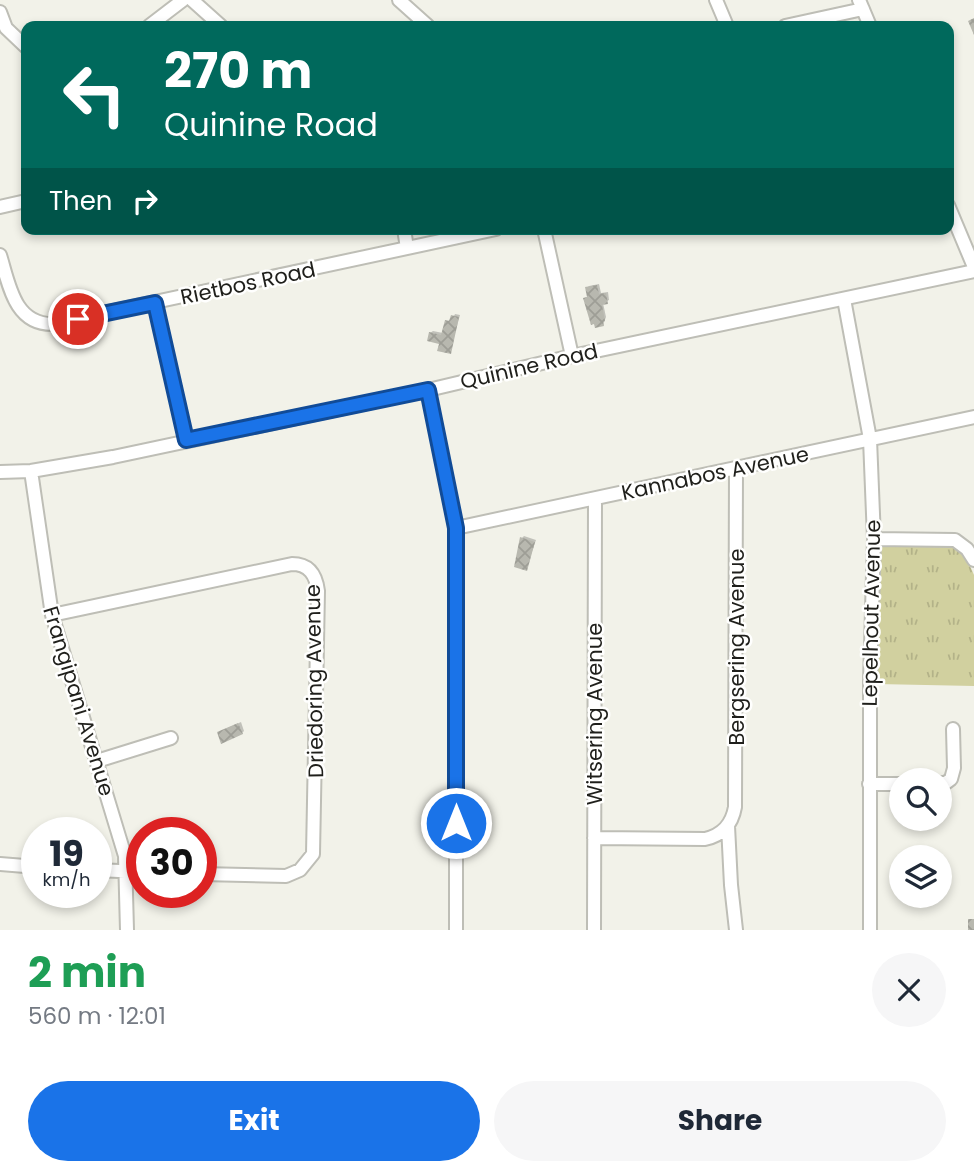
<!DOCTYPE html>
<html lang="en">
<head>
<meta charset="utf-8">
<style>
  :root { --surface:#fff; --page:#f6f6f7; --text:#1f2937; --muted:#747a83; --accent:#1a73e8 }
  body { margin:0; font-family:Poppins,sans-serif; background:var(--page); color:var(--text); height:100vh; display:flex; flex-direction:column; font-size:26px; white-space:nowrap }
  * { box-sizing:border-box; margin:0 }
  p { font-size:23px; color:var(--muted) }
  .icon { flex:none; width:38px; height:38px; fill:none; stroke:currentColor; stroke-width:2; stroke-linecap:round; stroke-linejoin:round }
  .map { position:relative; height:930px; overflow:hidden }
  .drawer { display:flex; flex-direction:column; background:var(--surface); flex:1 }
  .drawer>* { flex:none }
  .top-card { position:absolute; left:21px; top:21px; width:933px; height:214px; border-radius:14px; box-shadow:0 4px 10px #0003; background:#00695c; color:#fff; overflow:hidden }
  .fabs { position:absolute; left:889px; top:768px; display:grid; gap:14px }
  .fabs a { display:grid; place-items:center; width:63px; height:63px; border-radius:50%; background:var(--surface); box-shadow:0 4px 10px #0003; font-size:35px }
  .speed { position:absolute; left:21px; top:817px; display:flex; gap:14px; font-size:35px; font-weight:700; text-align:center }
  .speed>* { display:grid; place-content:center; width:91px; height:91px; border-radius:50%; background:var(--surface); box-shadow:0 4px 10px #0003; line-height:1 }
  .speed small { font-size:18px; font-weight:400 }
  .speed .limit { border:10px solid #d22; background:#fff; color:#111 }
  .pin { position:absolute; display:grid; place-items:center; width:60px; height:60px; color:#fff; margin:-30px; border:4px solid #fff; border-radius:50%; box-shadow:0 2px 7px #0007 }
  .me { position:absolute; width:77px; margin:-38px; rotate:0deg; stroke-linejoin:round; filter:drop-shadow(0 0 5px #0008) }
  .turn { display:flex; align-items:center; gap:24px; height:147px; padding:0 28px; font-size:32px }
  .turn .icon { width:91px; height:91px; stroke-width:2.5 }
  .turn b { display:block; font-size:49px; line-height:60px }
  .then { display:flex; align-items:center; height:66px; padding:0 28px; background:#0003; gap:14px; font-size:26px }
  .round { display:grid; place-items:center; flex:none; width:74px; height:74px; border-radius:37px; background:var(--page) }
  .headline { display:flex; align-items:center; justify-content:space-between; height:119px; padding:0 28px }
  h1 { font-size:42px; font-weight:700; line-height:52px; color:#1e9e55 }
  .button { display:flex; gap:14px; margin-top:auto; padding:14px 28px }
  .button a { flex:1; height:80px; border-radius:42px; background:var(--accent); color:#fff; font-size:28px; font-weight:700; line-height:80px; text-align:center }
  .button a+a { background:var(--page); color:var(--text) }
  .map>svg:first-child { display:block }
  .grass { fill:url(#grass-tufts) }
  .shadow { fill:#0003 }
  .building { fill:url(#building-cross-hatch) }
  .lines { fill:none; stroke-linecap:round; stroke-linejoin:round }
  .minor-casing { stroke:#bebeb6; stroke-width:16 }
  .minor { stroke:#fff; stroke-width:12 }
  .route-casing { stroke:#114b97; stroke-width:18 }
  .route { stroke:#1a73e8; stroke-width:12 }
  .labels { text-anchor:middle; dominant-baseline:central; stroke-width:5; stroke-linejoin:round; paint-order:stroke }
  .street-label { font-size:21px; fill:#1f1f1b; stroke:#fffffe }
</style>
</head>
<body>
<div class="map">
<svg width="974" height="930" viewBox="0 0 974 930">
  <defs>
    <pattern id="grass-tufts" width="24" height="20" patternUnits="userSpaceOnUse" patternTransform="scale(1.75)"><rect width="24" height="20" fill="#d1d09f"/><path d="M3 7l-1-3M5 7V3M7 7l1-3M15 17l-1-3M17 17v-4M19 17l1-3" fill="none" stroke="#b3b288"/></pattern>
    <pattern id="building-cross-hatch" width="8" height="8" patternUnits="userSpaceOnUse" patternTransform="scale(1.75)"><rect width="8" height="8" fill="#b8b8af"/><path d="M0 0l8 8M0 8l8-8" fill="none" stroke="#9e9e96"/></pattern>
  </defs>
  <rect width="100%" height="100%" fill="#f2f2e9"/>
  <path class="grass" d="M885,544H950C963,551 969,563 974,575V686L877,684L876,556L880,547Z"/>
  <path class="shadow" d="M599,284L601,293L608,292L609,300L603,303L606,317L603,325L585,298L589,296L587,288L589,286Z
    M455,314L460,315L450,352L430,333L433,331L443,333L446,321L452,320Z
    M524,536L536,540L526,569L522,538Z
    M241,722L244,731L242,733L219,732Z"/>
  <path class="building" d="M974,18V35L968,21Z
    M597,285L599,294L606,293L608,304L602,305L605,321L603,322L604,326L595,328L594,324L591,325L583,298L587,297L585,287Z
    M451,315L459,317L451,354L437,351L439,344L427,341L429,332L441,335L445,320L449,321Z
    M520,537L535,542L527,571L514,567Z
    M238,723L243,734L221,744L217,732Z
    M968,919H974V930H968Z"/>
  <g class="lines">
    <g class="minor-casing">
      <path id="minor" d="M192,0L221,26
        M399,0L428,26
        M716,0L727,26
        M859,0L870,26
        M0,12L6,28L26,47
        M149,26L183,0
        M785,26L863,9
        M948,205L974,267
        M0,207L26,201
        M404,229L407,248
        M544,229L572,356
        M0,255C9,284 14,324 52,324L496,229
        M844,299L870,439L874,539L870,681V930
        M155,303L186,440
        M428,390L456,528V930
        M31,471L52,615L125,856L127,930
        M0,472L31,471L113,457L428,390L572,356L974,271
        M456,528L974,417
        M874,539L955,540L967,549L974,560
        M52,615L292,564C309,564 316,575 318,591L313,854L300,870L286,876L201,874
        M97,761L171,738
        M869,784H901
        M940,784L947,782L951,779L954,768L953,729
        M728,826L731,885L736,930
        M594,838L705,839C723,835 732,824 735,807L736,468
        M0,864L37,867
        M96,870L142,872
        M594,930L595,499"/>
    </g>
    <use href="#minor" class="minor"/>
  </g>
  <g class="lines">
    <g class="route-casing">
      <path id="route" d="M78,319L155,303L186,440L428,390L456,528V823"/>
    </g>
    <use href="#route" class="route"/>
  </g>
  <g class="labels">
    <g class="street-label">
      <text transform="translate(248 283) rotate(-12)">Rietbos Road</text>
      <text transform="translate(529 366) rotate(-13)">Quinine Road</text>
      <text transform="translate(715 473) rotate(-12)">Kannabos Avenue</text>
      <text transform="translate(871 613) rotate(-89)">Lepelhout Avenue</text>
      <text transform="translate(736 647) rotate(-90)">Bergsering Avenue</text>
      <text transform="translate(314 681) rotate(-91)">Driedoring Avenue</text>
      <text transform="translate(79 701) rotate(73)">Frangipani Avenue</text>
      <text transform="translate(594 714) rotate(-90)">Witsering Avenue</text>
    </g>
  </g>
</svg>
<div class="fabs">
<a><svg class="icon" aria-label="search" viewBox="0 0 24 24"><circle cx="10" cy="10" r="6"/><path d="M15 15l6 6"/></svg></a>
<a><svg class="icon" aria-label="layers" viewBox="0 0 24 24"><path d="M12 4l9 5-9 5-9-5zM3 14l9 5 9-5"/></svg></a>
</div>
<div class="speed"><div>19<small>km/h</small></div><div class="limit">30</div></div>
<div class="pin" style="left:78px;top:319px;background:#d93025"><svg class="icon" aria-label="arrive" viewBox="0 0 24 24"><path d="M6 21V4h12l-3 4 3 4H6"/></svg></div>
<svg class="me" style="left:456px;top:823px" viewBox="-20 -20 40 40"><circle r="17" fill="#1a73e8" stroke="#fff" stroke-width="3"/><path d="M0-11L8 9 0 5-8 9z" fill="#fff"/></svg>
<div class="top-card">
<div class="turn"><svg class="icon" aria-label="left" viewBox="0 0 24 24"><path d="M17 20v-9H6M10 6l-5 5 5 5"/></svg><div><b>270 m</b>Quinine Road</div></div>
<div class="then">Then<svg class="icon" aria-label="right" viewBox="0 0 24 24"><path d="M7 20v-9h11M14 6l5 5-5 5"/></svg></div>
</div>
</div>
<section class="drawer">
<div class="headline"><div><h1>2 min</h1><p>560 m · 12:01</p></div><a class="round"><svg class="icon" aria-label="close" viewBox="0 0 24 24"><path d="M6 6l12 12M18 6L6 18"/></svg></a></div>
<div class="button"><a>Exit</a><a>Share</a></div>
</section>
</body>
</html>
